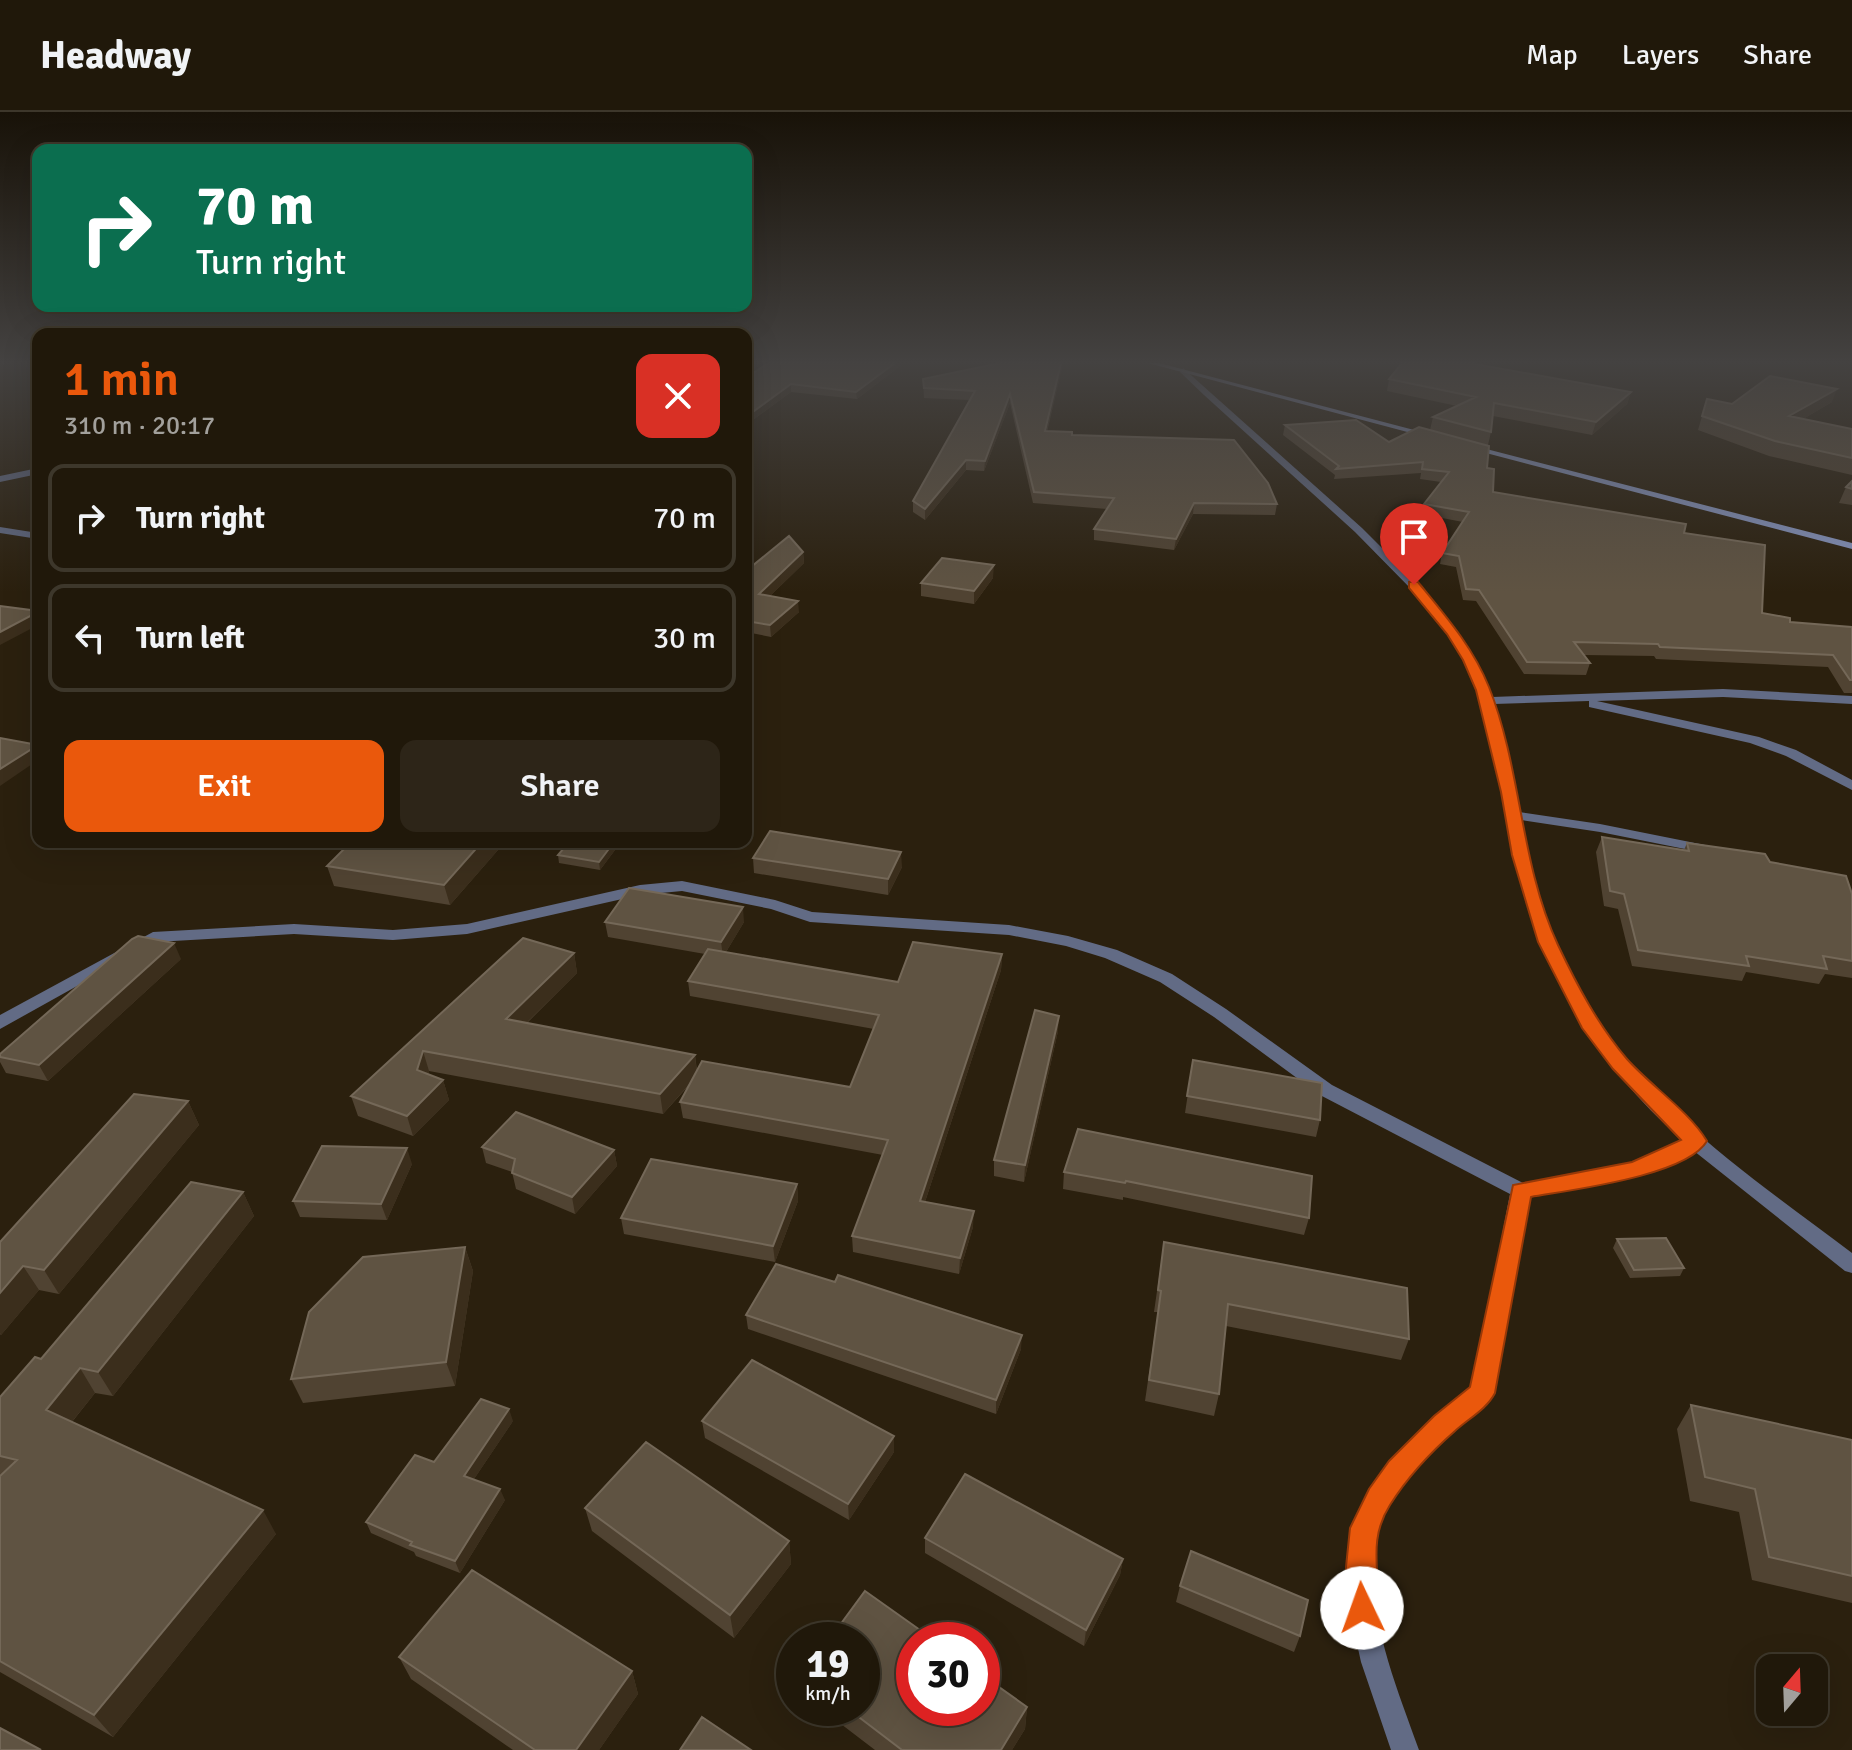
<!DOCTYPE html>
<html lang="en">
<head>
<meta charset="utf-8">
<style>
  :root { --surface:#20180a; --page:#2d2518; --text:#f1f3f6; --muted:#a2a09c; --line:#3d372b; --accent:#ea580c }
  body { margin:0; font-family:Signika,sans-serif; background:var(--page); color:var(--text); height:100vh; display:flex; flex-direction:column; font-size:30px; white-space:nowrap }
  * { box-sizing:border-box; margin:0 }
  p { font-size:26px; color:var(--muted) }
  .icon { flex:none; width:44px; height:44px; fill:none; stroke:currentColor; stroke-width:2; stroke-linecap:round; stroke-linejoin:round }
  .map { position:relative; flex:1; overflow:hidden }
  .drawer { position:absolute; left:32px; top:216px; width:720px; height:520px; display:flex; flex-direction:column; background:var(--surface); border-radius:16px; box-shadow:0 8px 32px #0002,0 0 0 2px var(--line) }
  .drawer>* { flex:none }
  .top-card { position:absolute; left:32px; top:32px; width:720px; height:168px; border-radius:16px; box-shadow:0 8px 32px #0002,0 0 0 2px var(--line); background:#0b6e4f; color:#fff; overflow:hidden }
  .needle { width:52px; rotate:19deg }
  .buttons { position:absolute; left:1756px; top:1542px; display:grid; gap:16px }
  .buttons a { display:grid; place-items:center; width:72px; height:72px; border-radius:16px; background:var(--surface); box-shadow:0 8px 32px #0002,0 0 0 2px var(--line); font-size:40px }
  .speed { position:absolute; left:776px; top:1510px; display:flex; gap:16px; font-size:40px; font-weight:700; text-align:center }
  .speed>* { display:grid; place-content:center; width:104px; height:104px; border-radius:50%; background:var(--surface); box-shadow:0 8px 32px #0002,0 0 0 2px var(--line); line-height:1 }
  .speed small { font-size:20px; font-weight:400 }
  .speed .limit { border:12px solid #d22; background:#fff; color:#111 }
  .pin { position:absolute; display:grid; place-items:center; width:68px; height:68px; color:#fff; margin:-82px -34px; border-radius:50% 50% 50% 0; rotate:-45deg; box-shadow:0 0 8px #0007 }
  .pin .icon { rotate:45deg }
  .me { position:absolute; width:88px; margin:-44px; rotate:357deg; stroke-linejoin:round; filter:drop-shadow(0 0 6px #0008) }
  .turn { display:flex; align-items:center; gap:28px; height:168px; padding:0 32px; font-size:36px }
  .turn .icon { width:104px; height:104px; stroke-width:2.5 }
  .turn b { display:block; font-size:56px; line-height:68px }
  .round { display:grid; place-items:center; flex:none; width:84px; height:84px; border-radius:16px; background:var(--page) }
  .summary { display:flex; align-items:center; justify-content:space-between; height:136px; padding:0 32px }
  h1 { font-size:48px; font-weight:600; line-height:60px; color:var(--accent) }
  .cta { display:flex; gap:16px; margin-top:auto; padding:16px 32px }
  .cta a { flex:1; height:92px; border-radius:16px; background:var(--accent); color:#fff; font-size:32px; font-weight:600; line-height:92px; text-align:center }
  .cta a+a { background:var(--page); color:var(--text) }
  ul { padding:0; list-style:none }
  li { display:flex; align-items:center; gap:24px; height:108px; margin:0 16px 12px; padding:0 16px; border:4px solid var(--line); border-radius:16px }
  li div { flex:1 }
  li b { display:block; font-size:30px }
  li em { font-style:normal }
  header { display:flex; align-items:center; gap:48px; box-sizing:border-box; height:112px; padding:0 40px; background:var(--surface); border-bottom:2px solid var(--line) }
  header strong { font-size:38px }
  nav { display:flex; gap:44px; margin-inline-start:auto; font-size:28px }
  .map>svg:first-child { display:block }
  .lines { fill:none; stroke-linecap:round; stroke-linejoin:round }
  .street { fill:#626b85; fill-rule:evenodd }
  .secondary { fill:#8694be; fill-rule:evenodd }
  .wall { fill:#504332 }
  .shaded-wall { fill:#3b2e1c }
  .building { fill:#5f5342; stroke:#746858; stroke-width:2 }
  .route { fill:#ea580c; stroke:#983908; stroke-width:2 }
</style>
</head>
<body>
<header>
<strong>Headway</strong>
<nav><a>Map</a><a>Layers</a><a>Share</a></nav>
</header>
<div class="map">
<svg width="1852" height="1638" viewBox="0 0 1852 1638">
  <rect width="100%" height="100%" fill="#2b200e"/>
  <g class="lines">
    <path class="street" d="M1183,256L1362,416L1423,477L1467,534L1492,585L1723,577L1852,584V592L1723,585L1597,589L1759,625L1796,638L1852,668V678L1786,644L1750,631L1589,595V589L1494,592L1519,700L1600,712L1705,733L1712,737L1705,741L1600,720L1521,708C1535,773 1554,841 1589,897C1652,1000 1758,1070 1852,1141V1161L1845,1159L1694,1039C1646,1070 1585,1075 1530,1085L1493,1281L1490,1288C1449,1322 1396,1362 1378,1414C1375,1421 1375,1430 1374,1438C1368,1508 1396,1573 1419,1638H1391L1361,1550L1349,1496L1347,1455L1352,1416L1369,1378L1390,1350L1436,1305L1472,1276L1510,1082L1320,983L1214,905L1160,870L1105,846L1066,834L1009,823L810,810L771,797L682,779L640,783L467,822L393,828L294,822L156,830L0,917V903L153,820L294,812L393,818L467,812L640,773L682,769L775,788L812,800L1009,813L1068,824L1117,838L1172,862L1226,897L1332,973L1523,1071L1632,1051L1667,1038L1682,1028C1590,946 1541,858 1513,738C1502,693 1496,646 1484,601L1475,574L1456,534L1415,481L1355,420L1204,283L1180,260Z
      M38,356V362L0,370V364Z
      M0,415L38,421V427L0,421Z"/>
    <path class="secondary" d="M1148,251H1159L1437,324L1430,326Z
      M1467,332L1852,431V437L1467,336Z"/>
  </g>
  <path class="wall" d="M768,251H904L857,287L791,280L746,313V266Z
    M1063,251L1047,320L1072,323L1277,392L1275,403L1193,402L1174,438L1094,428V417L1107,397L1033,391L1010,291L984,359L966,358L925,408L913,400V389L969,288L924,286L923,267Z
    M1475,252L1631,280L1627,292L1592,323L1493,304L1491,320L1488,333L1487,356L1493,380L1684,421L1762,501L1790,510L1852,515V581H1844L1828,555L1656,547L1654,544L1584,543L1590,551L1586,563L1524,562L1476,489L1463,488L1456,455L1440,452L1442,441L1463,410L1421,402L1424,392L1441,370L1420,367L1421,361L1334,367L1335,363L1283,323L1285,313L1389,330L1430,318L1433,305L1457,294L1387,279L1389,267Z
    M1707,287L1732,292L1832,290L1803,307L1852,317V363L1769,344L1698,318Z
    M1852,369V393L1839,391L1846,375Z
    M803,440L804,451L770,484L799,500L771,525L746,520V459Z
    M993,466L974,492L921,484V471Z
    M1602,725L1684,738L1687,731L1770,750L1852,782V866L1825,862L1819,872L1746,860L1742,869L1632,854L1618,797L1604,794L1596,740Z
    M505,730L450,793L334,774L327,754Z
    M621,730L600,758L559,751L558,743Z
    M753,746L902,755L888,783L754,761Z
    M605,810H744L726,840L898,870L1002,842L1001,858L925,1090L973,1115L959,1162L853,1140L852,1124L883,1043L683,1006L680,990L691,971L663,1002L429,959L428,962L443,968L449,988L413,1024L358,1004L351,984L574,841L577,861L527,911L695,943L697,959L850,975L874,917L690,884L688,869L705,842L608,825Z
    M181,847L48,969L6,961L0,950V942Z
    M1058,919L1024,1070L994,1064V1048Z
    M1193,948L1320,1008L1316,1025L1185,1001Z
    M188,989L199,1013L59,1182L39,1178L1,1223L0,1222V1130Z
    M1078,1017L1309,1106L1304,1123L1123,1085V1088L1063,1077L1064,1060Z
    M482,1035L614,1038L617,1054L575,1102L516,1077L512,1060L486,1051Z
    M412,1052L387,1108L300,1105L293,1089Z
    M797,1072L798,1089L775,1150L624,1122L621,1106Z
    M243,1080L254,1104L113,1284L95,1281L72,1310L276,1422L113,1625L0,1560V1285L41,1247Z
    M1617,1127L1684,1156L1680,1164L1630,1166L1613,1136Z
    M1164,1130L1409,1227L1401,1248L1226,1214L1219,1282L1214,1304L1145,1289L1158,1200H1154Z
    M465,1135L473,1159L455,1274L303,1291L291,1267Z
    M746,1203L1021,1237L996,1302L748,1217Z
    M1691,1293L1852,1328V1491L1752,1468L1739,1400L1690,1389L1677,1317Z
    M513,1309L474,1367L505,1388L460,1461L416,1444L414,1440L371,1421L366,1410L434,1350Z
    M702,1309L894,1324V1340L849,1408L705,1326Z
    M585,1396L789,1429L791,1452L734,1526L592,1419Z
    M925,1426L1123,1447L1120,1463L1084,1534L925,1441Z
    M1180,1474L1300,1524L1294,1540L1176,1490Z
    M399,1545L632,1559L638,1582L599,1638H513L411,1567Z
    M1027,1595L1025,1617L1012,1638H875L820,1596Z"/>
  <path class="shaded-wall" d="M895,251H904L857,287L856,280Z
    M1061,251H1063L1044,329L1045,319Z
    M791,272V280L746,313V305Z
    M1837,277L1832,290L1784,318L1789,304Z
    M1631,280L1627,292L1592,323L1596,310Z
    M1010,282V291L984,359L985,349Z
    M966,348V358L925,408V397Z
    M1194,391L1193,402L1174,438L1176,427Z
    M803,440L804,451L760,494L759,482Z
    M994,453L993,466L974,492V479Z
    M798,489L799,500L771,525L770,513Z
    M38,500V513L0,533V520Z
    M38,633V648L0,674V657Z
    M482,730H505L450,793L444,773Z
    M614,730H621L600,758L599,750Z
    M901,740L902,755L888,783V767Z
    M743,795L744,810L723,845L721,830Z
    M174,831L181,847L48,969L39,953Z
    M574,841L577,861L511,926L506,907Z
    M1002,842L1001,858L920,1105V1089Z
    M1059,904L1058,919L1024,1070L1025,1053Z
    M423,939L429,959L424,978L417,958Z
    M695,943L697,963L663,1002L660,982Z
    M443,968L449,988L413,1024L407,1004Z
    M188,989L199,1013L59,1182L44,1158Z
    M407,1036L412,1052L387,1108L381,1092Z
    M614,1038L617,1054L575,1102L572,1085Z
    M797,1072L798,1089L775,1150L773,1134Z
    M243,1080L254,1104L113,1284L98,1260Z
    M974,1099L973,1115L959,1162L960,1146Z
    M465,1135L473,1159L455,1274L446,1250Z
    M23,1154L39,1178L1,1223L0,1221V1181Z
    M1022,1223L1021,1237L996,1302V1288Z
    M80,1256L95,1281L62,1322L46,1298Z
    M509,1297L513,1309L468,1376L464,1364Z
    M894,1324V1340L849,1408L848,1392Z
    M500,1377L505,1388L460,1461L455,1449Z
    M263,1398L276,1422L113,1625L94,1603Z
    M789,1429L791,1452L734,1526L730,1503Z
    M1123,1447L1120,1463L1084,1534L1086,1518Z
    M632,1559L638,1582L599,1638H576Z
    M1027,1595L1025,1617L1012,1638H1001Z"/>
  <path class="building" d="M768,251H895L856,280L791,272L746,305V266Z
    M1000,251H1061L1045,319L1072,320V323L1234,328L1268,371L1277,392L1194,391L1176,427L1094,417L1114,386L1034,380L1010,282L985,349L966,348L925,397L913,389L975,279L924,276L923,267Z
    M1402,251H1475V252L1631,280L1596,310L1494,291L1491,320L1433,305L1476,285L1389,267Z
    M1770,264L1837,277L1789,304L1852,317V346L1775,329L1702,304L1707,287L1732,292Z
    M1356,308L1389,330L1419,315L1489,334L1487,356L1494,357L1493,380L1686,412L1684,421L1765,433L1762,501L1790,506V510L1852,515V568H1850L1833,543L1660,535L1658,532L1574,530L1590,551L1527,550L1479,478L1466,477L1459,444L1442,441L1469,400L1424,392L1449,360L1422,357L1423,350L1336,357L1339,354L1285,313Z
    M1852,369V377L1846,375Z
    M789,424L803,440L759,482L798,489L770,513L746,509V459Z
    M942,446L994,453L974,479L921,471Z
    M0,494L38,499V500L0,520Z
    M0,626L38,633L0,657Z
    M770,719L901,740L888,767L753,746Z
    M1602,725L1689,739L1687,731L1765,742L1770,750L1846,764L1852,782V849L1823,844L1827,857L1746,844L1749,854L1638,838L1624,782L1610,779Z
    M351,730H482L444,773L327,754Z
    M569,730H614L599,750L558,743Z
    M629,776L743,795L721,830L605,810Z
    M138,824L174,831L39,953L0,945V942L132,827Z
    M523,826L574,841L506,907L695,943L660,982L423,939L417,958L443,968L407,1004L351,984Z
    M913,830L1002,842L920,1089L974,1099L960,1146L852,1124L888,1028L680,990L702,949L850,975L879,903L688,869L708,837L898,870Z
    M1035,898L1059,904L1025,1053L994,1048Z
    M1193,948L1322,971L1320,1008L1187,984Z
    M134,982L188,989L44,1158L23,1154L0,1181V1130Z
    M516,1000L614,1038L572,1085L512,1061L515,1047L482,1035Z
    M1078,1017L1312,1064L1309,1106L1126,1069L1125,1071L1064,1060Z
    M322,1034L407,1036L381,1092L293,1089Z
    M651,1047L797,1072L773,1134L621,1106Z
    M191,1070L243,1080L98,1260L80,1256L46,1298L263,1398L94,1603L0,1549V1364L17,1348L0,1344V1285L35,1245L41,1247Z
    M1666,1126L1684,1156L1634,1158L1617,1127Z
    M1164,1130L1407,1176L1409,1227L1228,1192L1219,1282L1149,1268L1161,1179L1158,1178Z
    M465,1135L446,1250L291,1267L309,1200L363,1145Z
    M776,1152L835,1170L838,1163L1022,1223L996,1288L746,1203Z
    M752,1248L894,1324L848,1392L702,1309Z
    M481,1287L509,1297L464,1364L500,1377L455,1449L410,1433L412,1430L366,1410L415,1343L434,1350Z
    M1691,1293L1852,1328V1464L1769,1445L1755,1377L1705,1365Z
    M646,1330L789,1429L730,1503L585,1396Z
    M965,1362L1123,1447L1086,1518L925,1426Z
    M1191,1439L1308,1488L1300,1524L1180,1474Z
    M472,1458L632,1559L576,1638H535L399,1545Z
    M865,1479L934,1528H914V1596H982V1563L1027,1595L1001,1638H902L847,1596H862V1528H829Z
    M702,1605L751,1638H680Z
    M0,1616L41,1638H0Z"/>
  <linearGradient id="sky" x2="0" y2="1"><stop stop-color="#181208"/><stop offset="0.52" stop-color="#444241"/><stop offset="1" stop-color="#444241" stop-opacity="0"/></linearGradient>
  <rect width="1852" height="480" fill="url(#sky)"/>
  <path class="route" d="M1409,470H1418C1445,503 1473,535 1489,575C1522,658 1520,752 1558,833C1577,873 1598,913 1627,947C1650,973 1690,1000 1707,1029C1687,1064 1570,1078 1531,1085L1495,1281C1487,1297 1468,1307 1455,1319C1431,1340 1407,1366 1390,1393C1363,1435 1387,1472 1373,1506L1362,1511L1352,1506L1347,1496L1346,1455L1350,1416L1369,1377L1389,1349L1434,1304L1470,1275L1513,1073L1632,1050L1681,1028L1613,957L1582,916L1538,830L1512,743L1501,680L1476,578L1463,548L1447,522L1409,476Z"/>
</svg>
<div class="buttons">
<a><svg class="needle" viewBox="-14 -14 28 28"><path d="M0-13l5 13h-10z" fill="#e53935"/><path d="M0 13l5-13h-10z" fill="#a2a09c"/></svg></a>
</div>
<div class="speed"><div>19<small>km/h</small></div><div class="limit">30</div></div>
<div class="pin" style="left:1414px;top:473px;background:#d93025"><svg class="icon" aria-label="arrive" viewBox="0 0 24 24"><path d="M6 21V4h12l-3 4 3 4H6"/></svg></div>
<svg class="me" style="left:1362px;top:1496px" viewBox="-20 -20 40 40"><circle r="19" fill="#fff"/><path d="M0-13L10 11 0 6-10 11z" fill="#ea580c"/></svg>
<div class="top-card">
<div class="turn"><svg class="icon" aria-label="right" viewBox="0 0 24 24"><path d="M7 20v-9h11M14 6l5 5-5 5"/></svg><div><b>70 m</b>Turn right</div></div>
</div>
<section class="drawer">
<div class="summary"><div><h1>1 min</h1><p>310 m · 20:17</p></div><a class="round" style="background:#d93025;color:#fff"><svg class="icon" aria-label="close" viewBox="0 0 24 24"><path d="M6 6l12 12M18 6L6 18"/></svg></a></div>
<ul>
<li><svg class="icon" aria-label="right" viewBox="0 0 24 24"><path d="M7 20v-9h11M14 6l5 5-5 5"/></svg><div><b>Turn right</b></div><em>70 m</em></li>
<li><svg class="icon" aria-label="left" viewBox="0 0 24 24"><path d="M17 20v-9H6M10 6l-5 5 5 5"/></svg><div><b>Turn left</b></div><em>30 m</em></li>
</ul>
<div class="cta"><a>Exit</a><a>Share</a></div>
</section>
</div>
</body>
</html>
